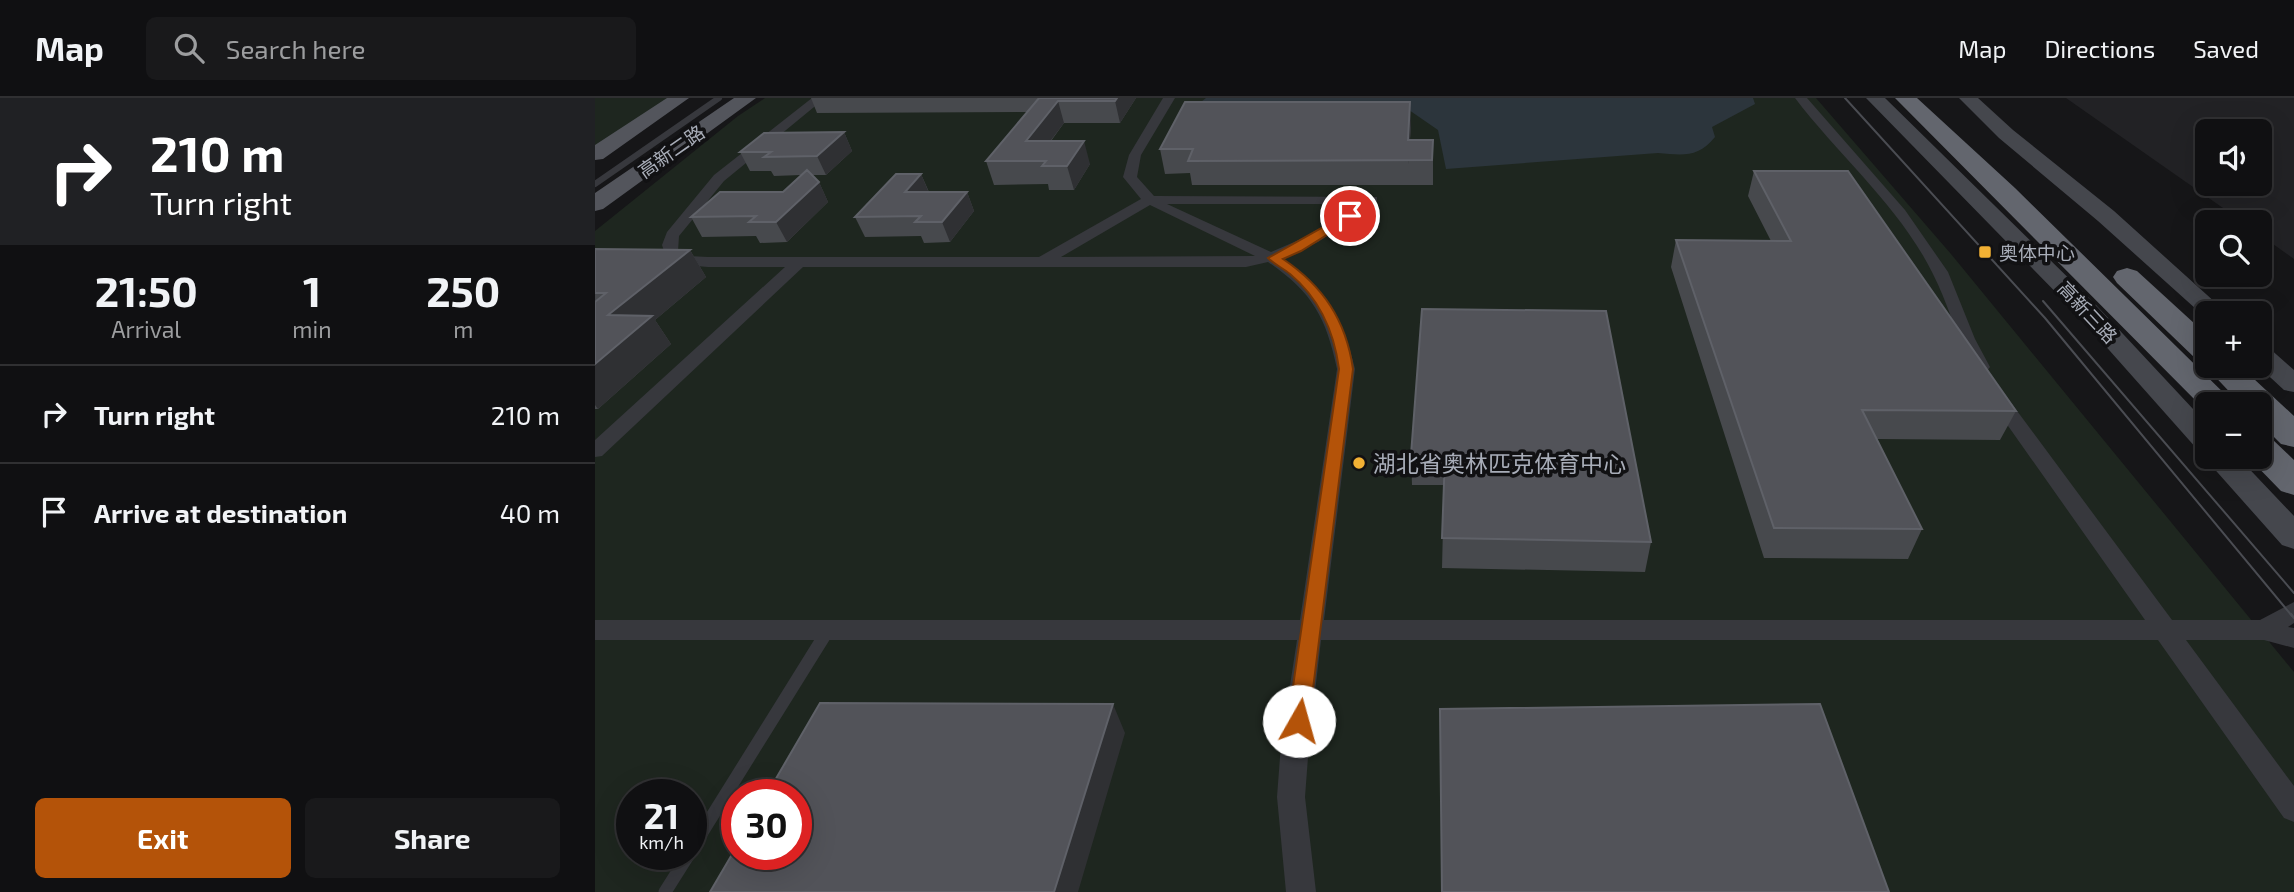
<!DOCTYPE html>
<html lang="en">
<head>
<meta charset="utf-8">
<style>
  :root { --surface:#101012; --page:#19191b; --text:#f1f3f6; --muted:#9c9d9f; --line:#303032; --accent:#b45309 }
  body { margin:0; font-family:"Exo 2","Noto Sans SC",sans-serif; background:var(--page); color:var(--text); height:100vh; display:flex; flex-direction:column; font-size:26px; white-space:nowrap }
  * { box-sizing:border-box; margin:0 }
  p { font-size:23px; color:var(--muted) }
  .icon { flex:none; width:38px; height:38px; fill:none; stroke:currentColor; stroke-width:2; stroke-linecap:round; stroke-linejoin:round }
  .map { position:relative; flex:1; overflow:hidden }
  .side { display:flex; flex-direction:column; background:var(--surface); width:595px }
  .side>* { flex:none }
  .banner { background:#202124; color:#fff; overflow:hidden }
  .buttons { position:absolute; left:1600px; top:21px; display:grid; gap:14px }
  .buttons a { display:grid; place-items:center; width:77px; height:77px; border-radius:10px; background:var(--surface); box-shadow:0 7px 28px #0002,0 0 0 2px var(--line); font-size:35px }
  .speed { position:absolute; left:21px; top:681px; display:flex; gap:14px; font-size:35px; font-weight:700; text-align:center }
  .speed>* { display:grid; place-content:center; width:91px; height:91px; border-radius:50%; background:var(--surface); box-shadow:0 7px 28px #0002,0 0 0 2px var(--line); line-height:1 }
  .speed small { font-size:18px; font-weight:400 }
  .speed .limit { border:10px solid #d22; background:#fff; color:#111 }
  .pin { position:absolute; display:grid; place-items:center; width:60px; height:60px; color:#fff; margin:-30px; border:4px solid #fff; border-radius:50%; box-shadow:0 2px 7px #0007 }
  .me { position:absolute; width:77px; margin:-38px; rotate:7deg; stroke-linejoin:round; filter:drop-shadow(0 0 5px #0008) }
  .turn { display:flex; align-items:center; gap:24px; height:147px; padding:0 35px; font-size:32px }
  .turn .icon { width:91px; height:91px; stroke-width:2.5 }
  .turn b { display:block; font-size:49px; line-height:60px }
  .eta { display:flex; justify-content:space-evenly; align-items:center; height:119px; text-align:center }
  .eta b { font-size:42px; font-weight:700; line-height:49px }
  .action { display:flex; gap:14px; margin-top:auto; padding:14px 35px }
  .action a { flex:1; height:80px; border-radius:10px; background:var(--accent); color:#fff; font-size:28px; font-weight:700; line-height:80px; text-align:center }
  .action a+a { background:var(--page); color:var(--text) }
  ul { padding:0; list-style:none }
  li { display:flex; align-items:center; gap:21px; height:98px; padding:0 35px; border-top:2px solid var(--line) }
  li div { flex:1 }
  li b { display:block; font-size:26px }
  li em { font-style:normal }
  header { display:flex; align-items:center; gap:42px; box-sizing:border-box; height:98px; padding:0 35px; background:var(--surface); border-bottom:2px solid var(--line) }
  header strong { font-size:33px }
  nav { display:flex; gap:38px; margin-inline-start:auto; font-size:24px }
  .search { width:490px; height:63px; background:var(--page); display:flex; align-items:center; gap:18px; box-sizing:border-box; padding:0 24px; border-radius:10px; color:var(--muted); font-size:26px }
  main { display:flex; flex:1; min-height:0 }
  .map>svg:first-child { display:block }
  .built { fill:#222225; fill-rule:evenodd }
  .green { fill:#1e261f; fill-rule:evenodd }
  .water { fill:#2c353c }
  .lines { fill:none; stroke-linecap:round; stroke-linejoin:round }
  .lane-far1 { stroke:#37383d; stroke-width:6 }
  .lane { stroke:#37383d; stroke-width:13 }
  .street { fill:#37383d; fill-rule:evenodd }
  .secondary { fill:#45474d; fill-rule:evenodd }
  .primary { fill:#53555c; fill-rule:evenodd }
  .highway { fill:#63666e; fill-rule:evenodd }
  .tram-far1 { stroke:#4a4c52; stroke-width:2 }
  .tram { stroke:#4a4c52; stroke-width:2.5 }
  .wall { fill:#47494d }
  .shaded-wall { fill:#2f3033 }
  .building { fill:#525359; stroke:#5f6168; stroke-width:2 }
  .route { fill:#b45309; stroke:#753606; stroke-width:2 }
  .poi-dot { fill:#f2b134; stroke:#111113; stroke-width:2.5 }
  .labels { text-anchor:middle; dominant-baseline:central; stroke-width:7; stroke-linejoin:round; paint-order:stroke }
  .far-street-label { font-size:19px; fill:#a8adb8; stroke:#111113 }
  .far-poi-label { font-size:19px; fill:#a8adb8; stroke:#111113; text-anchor:start }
  .poi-label { font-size:23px; fill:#a8adb8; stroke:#111113; text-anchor:start }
</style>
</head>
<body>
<header>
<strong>Map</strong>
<div class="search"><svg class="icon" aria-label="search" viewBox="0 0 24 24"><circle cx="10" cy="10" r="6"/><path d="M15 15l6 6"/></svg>Search here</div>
<nav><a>Map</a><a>Directions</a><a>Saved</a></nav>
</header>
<main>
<section class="side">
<div class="banner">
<div class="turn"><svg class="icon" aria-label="right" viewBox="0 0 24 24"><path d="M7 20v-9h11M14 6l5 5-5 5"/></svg><div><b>210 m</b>Turn right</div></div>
</div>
<div class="eta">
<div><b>21:50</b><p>Arrival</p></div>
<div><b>1</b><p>min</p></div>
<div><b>250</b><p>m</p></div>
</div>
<ul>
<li><svg class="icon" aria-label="right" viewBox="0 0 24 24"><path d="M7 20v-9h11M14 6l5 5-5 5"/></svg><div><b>Turn right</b></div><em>210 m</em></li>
<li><svg class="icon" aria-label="arrive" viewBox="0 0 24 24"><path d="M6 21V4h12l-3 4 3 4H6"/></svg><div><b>Arrive at destination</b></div><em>40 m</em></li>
</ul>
<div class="action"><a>Exit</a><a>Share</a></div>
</section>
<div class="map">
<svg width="1699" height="794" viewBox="0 0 1699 794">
  <rect width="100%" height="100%" fill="#161618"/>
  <path class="built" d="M1471,0H1699V161L1664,136V124H1648ZM1612,33H1664V86H1612Z"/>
  <path class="green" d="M0,0H76L0,49Z
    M170,0H1221L1356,156L1699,574V794H0V133L143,18ZM37,696H96V756H37ZM142,696H201V756H142Z"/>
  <path class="water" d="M611,0H1158L1160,6L1117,29L1120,39C1103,60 1088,57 1063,55L851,71L843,32L814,12L602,7Z"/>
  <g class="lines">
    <path class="lane-far1" d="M0,86L124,0"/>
    <path class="lane" d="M96,752L233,532
      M70,794L94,756"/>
    <path class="street" d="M217,0H230L129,83L84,138L83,153L93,158L113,159H444L546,101L528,79L534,57L568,0H580L546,57L542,79L559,98L782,99V105L723,144L687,160C731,190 748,220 760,271L729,522H1550L1392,298L1394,294H1408L1577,522H1665L1699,504V525L1693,529L1699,530V550L1669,542H1591L1699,688V724L1689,720L1563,542H726L714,646L710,699L721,794H691L682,699L686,646L702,542H0V522H705L742,271C731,219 717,194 673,164L651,169H208L7,358L0,359V342L190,169H113L90,167L71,159L67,147L72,134L119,77ZM572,106H762L713,138L676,154ZM555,107L660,158L466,159Z
      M1200,0H1212L1310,112L1353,174L1380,241L1395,269L1392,273H1380L1377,269C1361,238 1353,205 1337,174C1304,108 1244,58 1200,0Z"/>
    <path class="secondary" d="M1271,0H1290L1501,207L1612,326V353L1602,351L1483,217Z
      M1364,0H1383L1418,32L1519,113L1632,215H1612L1611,220L1503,123L1404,40Z
      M1664,247L1673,249L1699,272V294L1689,292L1663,268Z
      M1612,358L1643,359L1699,418V451L1687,447L1615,366Z"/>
    <path class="primary" d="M72,0H94L8,61L0,62V47Z
      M139,0H161L8,111L0,113V95Z"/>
    <path class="highway" d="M1300,0H1322L1420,90L1640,306H1612L1611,313Z
      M1532,170L1542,173L1612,237V264L1601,261L1522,185L1518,179L1522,173Z
      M1612,265V268H1645L1699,318V349L1686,346L1664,324V306H1646L1610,268Z
      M1664,337L1677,341L1699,362V397L1686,393L1653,359H1664Z"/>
    <path class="tram-far1" d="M1250,0L1450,220L1697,518
      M1448,203L1699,495"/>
    <path class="tram" d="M1696,516L1699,520"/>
  </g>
  <path class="wall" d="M216,0H541L525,25H469L456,43L495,66L479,92H454L453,86L399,87L391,63L432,14L222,15Z
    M816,27L815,42H838V87H597L595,75L570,76L565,51Z
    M249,34L257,53L231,77H217L224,84L233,104L192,144L165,145L161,138L107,139L96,119L188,94L206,77L179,78L176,73H155L145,54Z
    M1159,73L1421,313L1405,342L1282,341L1327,431L1313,461L1169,460L1076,169L1081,142L1176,143L1153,98Z
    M326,76L334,94H372L379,113L355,144L329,145L326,138L270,139L260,119Z
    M0,151L95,152L111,179L60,222L76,246L3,311H0Z
    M827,211L1056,444L1050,474L847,470L849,387H817L816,357Z"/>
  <path class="shaded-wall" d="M522,0H541L525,25L520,3Z
    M463,3L469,25L440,63L431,43Z
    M815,4L816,27L813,66V42Z
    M249,34L257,53L231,77L222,58Z
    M489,43L495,66L479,92L472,68Z
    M326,76L334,95L310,94Z
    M224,84L233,104L192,144L181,124Z
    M372,94L379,113L355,144L347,124Z
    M95,152L111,179L60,222L76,246L3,311L0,307V266L13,217Z
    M518,606L530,635L483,794H459Z"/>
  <path class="building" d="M444,0H522L520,3H463L431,43H489L472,68H447L451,63H391Z
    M590,4H815L813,42H838L837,62L593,63L598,51H565Z
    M249,34L222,58L169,59L176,54H145L169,35Z
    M212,72L224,84L181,124H154L161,118L96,119L125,94H188Z
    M1159,73H1253L1421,313L1267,312L1327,431L1179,430L1081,142L1196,143Z
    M301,76H326L310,94H372L347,124H320L326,118L260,119Z
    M0,151L95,152L13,217L57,218L0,266V204L11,195H0Z
    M827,211L1011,213L1056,444L847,440L850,358L816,357Z
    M225,605L518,606L459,794H115L142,748V756H201V696H172Z
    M1225,606L1294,794H847L845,611Z"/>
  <path class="route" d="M755,114L760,118L759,120L706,153L688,161C728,188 751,222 758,271L714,623L711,629L704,631L696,629L693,623L744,271C739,233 725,201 695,176C688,170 680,167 673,160Z"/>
  <g class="poi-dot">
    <rect x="1383" y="147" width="14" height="14" rx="3.5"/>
    <circle cx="764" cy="365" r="7"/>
  </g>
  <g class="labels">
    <g class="far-street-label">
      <text transform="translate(76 53) rotate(-35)">高新二路</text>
      <text transform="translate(1493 214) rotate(47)">高新三路</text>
    </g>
    <g class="far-poi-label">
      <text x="1404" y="154">奥体中心</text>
    </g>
    <g class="poi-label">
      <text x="778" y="365">湖北省奥林匹克体育中心</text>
    </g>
  </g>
</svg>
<div class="buttons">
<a><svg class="icon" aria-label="sound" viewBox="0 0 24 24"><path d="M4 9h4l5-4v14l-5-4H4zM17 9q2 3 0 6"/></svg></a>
<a><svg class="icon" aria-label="search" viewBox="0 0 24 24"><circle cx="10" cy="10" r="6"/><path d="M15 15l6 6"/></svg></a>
<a>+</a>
<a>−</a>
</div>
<div class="speed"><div>21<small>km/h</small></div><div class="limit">30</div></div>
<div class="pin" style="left:755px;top:118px;background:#d93025"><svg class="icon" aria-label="arrive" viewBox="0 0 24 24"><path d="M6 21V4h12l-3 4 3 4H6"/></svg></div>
<svg class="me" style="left:704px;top:623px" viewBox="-20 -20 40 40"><circle r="19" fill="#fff"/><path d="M0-13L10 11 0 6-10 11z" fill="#b45309"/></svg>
</div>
</main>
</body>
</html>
